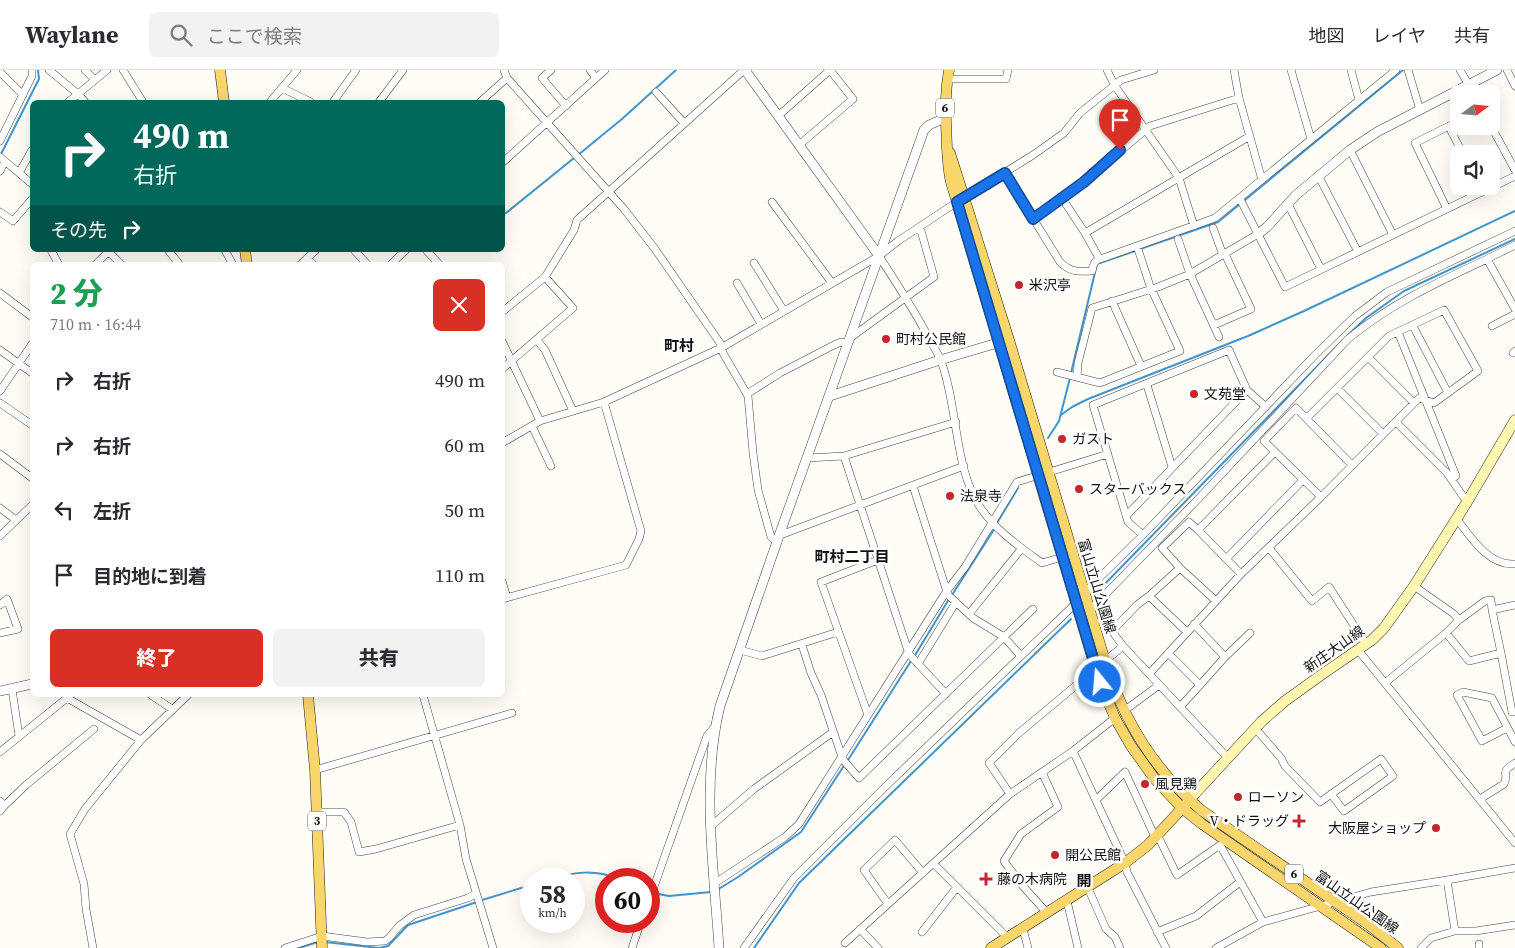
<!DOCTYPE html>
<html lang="ja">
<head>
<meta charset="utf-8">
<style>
  :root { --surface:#fff; --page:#f2f2f3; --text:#2b2b33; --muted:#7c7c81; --line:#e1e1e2; --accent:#d93025 }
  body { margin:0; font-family:"Source Serif 4","Noto Sans JP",serif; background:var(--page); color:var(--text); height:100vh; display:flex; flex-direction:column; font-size:19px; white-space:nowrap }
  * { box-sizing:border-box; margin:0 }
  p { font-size:16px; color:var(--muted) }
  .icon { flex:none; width:28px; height:28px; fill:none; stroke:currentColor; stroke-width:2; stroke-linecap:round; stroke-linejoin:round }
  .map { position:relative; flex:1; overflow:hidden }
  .drawer { position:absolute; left:30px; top:192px; width:475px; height:435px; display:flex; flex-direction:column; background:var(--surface); border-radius:8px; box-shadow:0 5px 20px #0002 }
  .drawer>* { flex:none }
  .top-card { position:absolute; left:30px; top:30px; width:475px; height:152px; border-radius:8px; box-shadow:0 5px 20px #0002; background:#00695c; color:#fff; overflow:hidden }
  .needle { width:32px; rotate:74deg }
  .tools { position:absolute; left:1450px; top:15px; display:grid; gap:10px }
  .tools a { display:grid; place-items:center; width:50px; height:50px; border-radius:8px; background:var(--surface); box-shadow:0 5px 20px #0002; font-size:25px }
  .speed { position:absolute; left:520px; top:798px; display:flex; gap:10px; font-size:25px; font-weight:700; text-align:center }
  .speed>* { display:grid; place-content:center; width:65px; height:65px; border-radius:50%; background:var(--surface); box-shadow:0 5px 20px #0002; line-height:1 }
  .speed small { font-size:12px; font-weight:400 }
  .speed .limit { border:8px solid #d22; background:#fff; color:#111 }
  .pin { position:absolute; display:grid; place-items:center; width:42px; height:42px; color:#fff; margin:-51px -21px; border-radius:50% 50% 50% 0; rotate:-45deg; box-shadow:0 0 5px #0007 }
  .pin .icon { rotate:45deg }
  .me { position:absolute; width:55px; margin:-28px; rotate:343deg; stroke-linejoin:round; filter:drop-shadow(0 0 4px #0008) }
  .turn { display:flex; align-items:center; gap:18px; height:105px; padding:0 20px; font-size:22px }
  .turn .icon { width:65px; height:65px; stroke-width:2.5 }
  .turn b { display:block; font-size:35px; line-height:42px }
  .then { display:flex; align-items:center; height:48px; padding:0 20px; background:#0003; gap:10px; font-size:19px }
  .round { display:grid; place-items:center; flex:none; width:52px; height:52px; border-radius:8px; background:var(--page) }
  .headline { display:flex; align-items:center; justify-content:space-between; height:85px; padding:0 20px }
  h1 { font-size:30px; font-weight:800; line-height:38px; color:#1e9e55 }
  .primary-button { display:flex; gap:10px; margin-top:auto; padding:10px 20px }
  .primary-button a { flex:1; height:58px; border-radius:8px; background:var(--accent); color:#fff; font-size:20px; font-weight:800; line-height:58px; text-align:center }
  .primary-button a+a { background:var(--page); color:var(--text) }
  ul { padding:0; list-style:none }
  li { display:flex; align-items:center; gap:15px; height:65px; padding:0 20px }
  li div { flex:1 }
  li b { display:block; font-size:19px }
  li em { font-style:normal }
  header { display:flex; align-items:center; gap:30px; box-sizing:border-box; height:70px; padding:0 25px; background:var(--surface); border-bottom:1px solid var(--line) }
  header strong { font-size:24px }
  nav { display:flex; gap:28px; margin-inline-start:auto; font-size:18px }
  .search { width:350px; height:45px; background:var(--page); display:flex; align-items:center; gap:12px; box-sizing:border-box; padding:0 18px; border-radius:8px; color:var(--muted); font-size:19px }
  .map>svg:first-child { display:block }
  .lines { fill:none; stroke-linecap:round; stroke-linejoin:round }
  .stream { stroke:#3f96cf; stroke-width:2 }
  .minor-casing { stroke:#444; stroke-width:8 }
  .tertiary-casing { stroke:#444; stroke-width:10 }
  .secondary-casing { stroke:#333; stroke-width:11 }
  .primary-casing { stroke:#222; stroke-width:11 }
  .minor { stroke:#fff; stroke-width:7 }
  .tertiary { stroke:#fff; stroke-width:9 }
  .secondary { stroke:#fff6b0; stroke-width:10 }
  .primary { stroke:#f9d66b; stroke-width:10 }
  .route-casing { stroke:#114b97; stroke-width:12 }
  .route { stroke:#1a73e8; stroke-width:9 }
  .poi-dot { fill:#c4262e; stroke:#fff; stroke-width:2 }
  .labels { text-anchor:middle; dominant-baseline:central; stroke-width:5; stroke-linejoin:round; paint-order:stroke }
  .shield { fill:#fff; stroke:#585858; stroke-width:1 }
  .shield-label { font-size:12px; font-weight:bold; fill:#111 }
  .poi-label { font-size:14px; fill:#111; stroke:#fff; text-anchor:start }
  .street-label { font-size:14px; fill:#111; stroke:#fff }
  .neighbourhood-label { font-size:15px; font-weight:bold; fill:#111; stroke:#fff }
</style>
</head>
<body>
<header>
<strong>Waylane</strong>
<div class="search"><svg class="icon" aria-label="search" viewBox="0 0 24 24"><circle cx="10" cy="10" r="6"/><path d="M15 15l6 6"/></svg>ここで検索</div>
<nav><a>地図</a><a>レイヤ</a><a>共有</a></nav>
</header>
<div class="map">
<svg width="1515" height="878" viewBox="0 0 1515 878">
  <rect width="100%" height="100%" fill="#fffdf5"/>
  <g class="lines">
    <path class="stream" d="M1,84L39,9L38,0
      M578,85L622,49L676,0
      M506,143L574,88
      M1140,179L1218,152L1403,0
      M1348,265L1366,248L1404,221L1515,169
      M1071,303L1097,194L1135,181
      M1061,345L1072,337L1088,329L1248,266L1304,241L1515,141
      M1048,368L1059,351L1070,308
      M997,453L1018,418
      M1095,524L1343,270
      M952,525L995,458
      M914,587L949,529
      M848,690L911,591
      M550,809C575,802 594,799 619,809
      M717,820L738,807L801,762L845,694
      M653,823L669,826L711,822
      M482,830L531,815
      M325,872L379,878L388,876L408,855L477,832
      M299,878L318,872
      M754,878L799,813L1071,549"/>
    <g class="minor-casing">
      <path id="minor" d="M49,0L78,24L68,32
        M85,0L94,9
        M123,0L143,32
        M504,0L507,8L624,139L655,179L720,273L723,283L748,326L753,383L758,420L771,467L777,472
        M551,0L542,8L566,36
        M590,0L596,8
        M1107,0L1115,16L1179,108L1194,156
        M1234,0L1239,28L1262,110
        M1291,0L1311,69
        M1351,0L1359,30
        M1408,0L1420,40
        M1460,0L1474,24
        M1507,0L1515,16
        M0,2L23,25
        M947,9H1006L1008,0
        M282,18L311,32
        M656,22L684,53
        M85,32L78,24L107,0
        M270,32L297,0
        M333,32L356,0
        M379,32L403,0
        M480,32L507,8
        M778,46L830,0
        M1491,56L1515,100
        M1449,57L1463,84
        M0,71L32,6V0
        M799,75L853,29L830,0
        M1350,80L1393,165
        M0,87L32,114
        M502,93L605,0
        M0,101L5,91
        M19,103L32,80
        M1005,103L1060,192C1070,202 1078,202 1092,201C1093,194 1095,189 1103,188L1215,148L1396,0
        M1318,105L1358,182
        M1062,128L1085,163L1099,188
        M1240,129L1285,217L1515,106
        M772,132L832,213
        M1288,134L1321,199
        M1447,139L1415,73L1459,51
        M0,142L13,151L32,129
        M1033,149L1084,112L1150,56L1239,28
        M1213,158L1223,185
        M1085,163L1250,66
        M1178,169L1190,204L1219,267
        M51,180L59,195
        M107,180L122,195
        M168,180L180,195
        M225,180L233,195
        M354,180L368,195
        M426,180L440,195
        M879,186C895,211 911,235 925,261C930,271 937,281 941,291C958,336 954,398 980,437C995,460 1020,477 1042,493L1066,486
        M307,188L314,195
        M1487,189L1515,175
        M754,193L784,241
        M95,195L110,180
        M300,195L316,180
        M390,195L406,180
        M737,213L761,254
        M0,223L32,247
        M1112,231L1141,296
        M502,242L545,207L574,160L577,150L744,0
        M1214,255L1251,239L1225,184
        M1413,256L1448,323
        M1492,256L1515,244
        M1398,262L1456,406L1452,409
        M850,268L934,207L920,157
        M537,270L545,280L573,341
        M502,271L540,351
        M0,280L32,303
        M1513,283L1515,281
        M1368,287L1414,333
        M502,299L573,238L545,207
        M1057,302L1100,313L1180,281L1150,216L1137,176
        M1077,307L1078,293L1092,238L1158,217L1190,204L1258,164
        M1147,315L1172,397
        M1337,318L1383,364
        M1247,320L1266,337
        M0,321L32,274
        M747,324L780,303L834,275L841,272L848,273
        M0,333L32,355
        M1396,352L1447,403L1467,432
        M532,356L551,396
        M502,373L540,351L604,332L721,278L879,186L898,171L957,132L1033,85L1064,63L1080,43L1121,10L1154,0
        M0,384L32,408
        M844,386L909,584L946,624
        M807,388L844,386L956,352
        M1321,427L1264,371L1296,338L1352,395
        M0,438L16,450
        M1127,445L1247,320L1229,280L1093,335L1128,452L1143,465
        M1456,448C1471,467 1488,496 1515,494
        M1198,460L1189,452L1162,478L1180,498L1216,531
        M780,463L783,464L964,396
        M0,466L32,435
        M1269,478L1312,531L1329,517L1366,574
        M1226,489L1303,410
        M1180,498L1149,526L1187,562
        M1241,504L1198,460L1275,382
        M502,511L507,528
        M1414,516L1454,544L1459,550L1485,531L1491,530L1492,540L1515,535
        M502,529L626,495L639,469L641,461L604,332
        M0,535L7,529L18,559L0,563
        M1094,536L1202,425L1348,269C1392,233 1436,213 1487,189L1515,239
        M969,544L1022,478
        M1101,550L1112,561
        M1459,550L1446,563L1469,591L1501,583L1492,540
        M802,575L811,603L821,625L842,687L845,692L859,708L1004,567L973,548L948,525L913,416
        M1123,576L1112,561L1137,535L1149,526
        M740,580L762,586L838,562
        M1358,580L1515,773
        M1168,583L1200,615L1225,587L1194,554
        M1501,583L1512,642H1515
        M1021,586L1004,567L1033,539
        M1225,587L1250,563
        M918,594L956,532
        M1149,604L1241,504L1321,427L1419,328L1434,333L1478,301L1444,240L1389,266L1307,348
        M1385,613L1446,563
        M12,619L19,666
        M66,625L67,628L141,670
        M151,625L172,639
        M423,625L460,755L466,789L493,878
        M1180,637L1200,615
        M1124,641L1159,615
        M868,645L821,512L878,490
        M1255,658L1281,688L1285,696L1320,732L1381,689L1393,706L1344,741L1331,724
        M1507,658L1482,671L1457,625L1463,622L1492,628L1515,672
        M1073,681L1125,793L1127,802L1166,878
        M0,682L67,628
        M315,700L512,643
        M1042,702L1058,737L1021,764L1004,791L1021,814L1047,843
        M1010,724L989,693L1019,663L1123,576L1227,687
        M1480,729L1504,714C1510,702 1498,704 1515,693
        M1096,730L1125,702L1155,767
        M0,731L4,736L0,741
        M4,736L26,715L94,659
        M317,742H344L351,752L359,782L376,779L460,755
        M711,756L754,719L833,662
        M1157,764L1177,805L1220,775L1263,852
        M934,794L1008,868
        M715,813L785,767L799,754L946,522L965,497L1017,412L1108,384
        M1088,818L1106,859L1115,867L1120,878
        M649,831L707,666L715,656
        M1067,831L1078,878
        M888,834L864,800L895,770L923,803
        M860,859L878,878
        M1023,859L1028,878
        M1455,861H1476L1515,855
        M922,862L957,817
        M1157,862L1196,846L1240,812
        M845,873L1010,724L1073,681L1115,648
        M1479,874V878
        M93,878L86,839L84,814L70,764L85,739L141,670L188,625
        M285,878L322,866L367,872L385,871L389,868L399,856L414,845L468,828L476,824
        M632,878L641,851
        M744,878L794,808L885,717L1071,538L1089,518L1143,465L1315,285L1355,246L1387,222L1515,161
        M1216,878L1263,852L1371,822L1447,810
        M1421,878L1431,868L1455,861L1447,810L1515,798"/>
    </g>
    <g class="tertiary-casing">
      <path id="tertiary" d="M745,0L879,186
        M1258,164L1267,157L1296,125L1350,80L1377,62L1497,0
        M830,326L940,290L1004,271
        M0,621L32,614
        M719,878C714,799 701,713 720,636L780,463L924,60L929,55L945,48"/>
    </g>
    <g class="secondary-casing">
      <path id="secondary" d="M1189,730L1262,651L1285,631L1324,603L1372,570L1384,558L1414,516L1467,432L1515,350"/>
    </g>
    <g class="primary-casing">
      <path id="primary" d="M220,0L224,32
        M949,0C944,27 946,51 947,78C948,90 948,100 951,112L1100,612L1115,648L1131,676L1154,708L1182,738L1202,754L1381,878
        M950,83L1009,270L1105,591C1123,649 1154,700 1201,740L1369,855L1398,878
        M245,180L247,195
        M308,625L315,700L322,878
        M991,878L1125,793L1148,775L1187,733"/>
    </g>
    <use href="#minor" class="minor"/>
    <use href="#tertiary" class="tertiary"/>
    <use href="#secondary" class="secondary"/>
    <use href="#primary" class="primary"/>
  </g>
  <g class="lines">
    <g class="route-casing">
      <path id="route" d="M1100,612L957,132L1005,103L1033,149L1084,112L1120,80"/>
    </g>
    <use href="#route" class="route"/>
  </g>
  <g class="poi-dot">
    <circle cx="1019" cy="215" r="5"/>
    <circle cx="886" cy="269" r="5"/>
    <circle cx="1194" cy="324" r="5"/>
    <circle cx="1062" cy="369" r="5"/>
    <circle cx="1079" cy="419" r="5"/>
    <circle cx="950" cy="426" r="5"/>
    <circle cx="1145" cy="714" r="5"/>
    <circle cx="1238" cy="727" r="5"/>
    <path d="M1296.5 743.5h5v5h5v5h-5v5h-5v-5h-5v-5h5z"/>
    <circle cx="1436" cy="758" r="5"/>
    <circle cx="1055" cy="785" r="5"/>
    <path d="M983.5 801.5h5v5h5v5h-5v5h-5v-5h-5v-5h5z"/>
  </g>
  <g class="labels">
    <g class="shield">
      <rect x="936" y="28.5" width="18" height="19" rx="4"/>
      <rect x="308" y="741.5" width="18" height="19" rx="4"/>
      <rect x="1285" y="794.5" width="18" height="19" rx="4"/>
    </g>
    <g class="shield-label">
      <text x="945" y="38">6</text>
      <text x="317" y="751">3</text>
      <text x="1294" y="804">6</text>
    </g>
    <g class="poi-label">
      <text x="1029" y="215">米沢亭</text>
      <text x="896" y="269">町村公民館</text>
      <text x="1204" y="324">文苑堂</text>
      <text x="1072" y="369">ガスト</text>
      <text x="1089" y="419">スターバックス</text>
      <text x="960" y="426">法泉寺</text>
      <text x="1155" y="714">風見鶏</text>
      <text x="1248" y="727">ローソン</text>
      <text x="1289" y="751" text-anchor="end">V・ドラッグ</text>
      <text x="1426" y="758" text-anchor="end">大阪屋ショップ</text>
      <text x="1065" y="785">開公民館</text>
      <text x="997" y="809">藤の木病院</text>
    </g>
    <g class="street-label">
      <text transform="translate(1097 516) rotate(73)">富山立山公園線</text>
      <text transform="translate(1334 579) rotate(-35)">新庄大山線</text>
      <text transform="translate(1357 832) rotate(35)">富山立山公園線</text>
    </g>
    <g class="neighbourhood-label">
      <text x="679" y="275">町村</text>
      <text x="852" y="486">町村二丁目</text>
      <text x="1084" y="810">開</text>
    </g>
  </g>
</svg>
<div class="tools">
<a><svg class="needle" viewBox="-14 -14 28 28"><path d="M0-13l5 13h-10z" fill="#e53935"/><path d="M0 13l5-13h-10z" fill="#7c7c81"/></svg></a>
<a><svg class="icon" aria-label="sound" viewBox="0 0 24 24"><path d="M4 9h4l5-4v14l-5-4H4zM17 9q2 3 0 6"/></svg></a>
</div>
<div class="speed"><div>58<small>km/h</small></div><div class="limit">60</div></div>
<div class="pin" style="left:1120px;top:80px;background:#d93025"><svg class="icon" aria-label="arrive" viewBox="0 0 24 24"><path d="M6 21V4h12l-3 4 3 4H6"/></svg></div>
<svg class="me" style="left:1100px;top:612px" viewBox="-20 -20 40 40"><circle r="17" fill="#1a73e8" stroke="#fff" stroke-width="3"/><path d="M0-11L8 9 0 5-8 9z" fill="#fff"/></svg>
<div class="top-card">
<div class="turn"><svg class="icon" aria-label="right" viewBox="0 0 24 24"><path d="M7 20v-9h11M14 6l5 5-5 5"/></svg><div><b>490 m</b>右折</div></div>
<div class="then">その先<svg class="icon" aria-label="right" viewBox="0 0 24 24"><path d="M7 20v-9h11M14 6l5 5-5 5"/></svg></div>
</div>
<section class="drawer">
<div class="headline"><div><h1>2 分</h1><p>710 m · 16:44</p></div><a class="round" style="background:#d93025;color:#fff"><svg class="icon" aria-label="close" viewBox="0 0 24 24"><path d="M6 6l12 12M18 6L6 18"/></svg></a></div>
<ul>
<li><svg class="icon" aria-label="right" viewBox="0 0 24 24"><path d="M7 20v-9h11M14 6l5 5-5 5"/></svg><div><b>右折</b></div><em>490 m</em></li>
<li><svg class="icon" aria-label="right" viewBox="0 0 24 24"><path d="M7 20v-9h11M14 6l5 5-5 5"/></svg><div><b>右折</b></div><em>60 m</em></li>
<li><svg class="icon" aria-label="left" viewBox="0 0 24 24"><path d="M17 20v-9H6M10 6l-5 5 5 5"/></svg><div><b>左折</b></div><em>50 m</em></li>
<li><svg class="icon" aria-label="arrive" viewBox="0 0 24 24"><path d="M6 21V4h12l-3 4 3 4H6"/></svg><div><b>目的地に到着</b></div><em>110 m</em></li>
</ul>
<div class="primary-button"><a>終了</a><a>共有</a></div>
</section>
</div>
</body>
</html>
